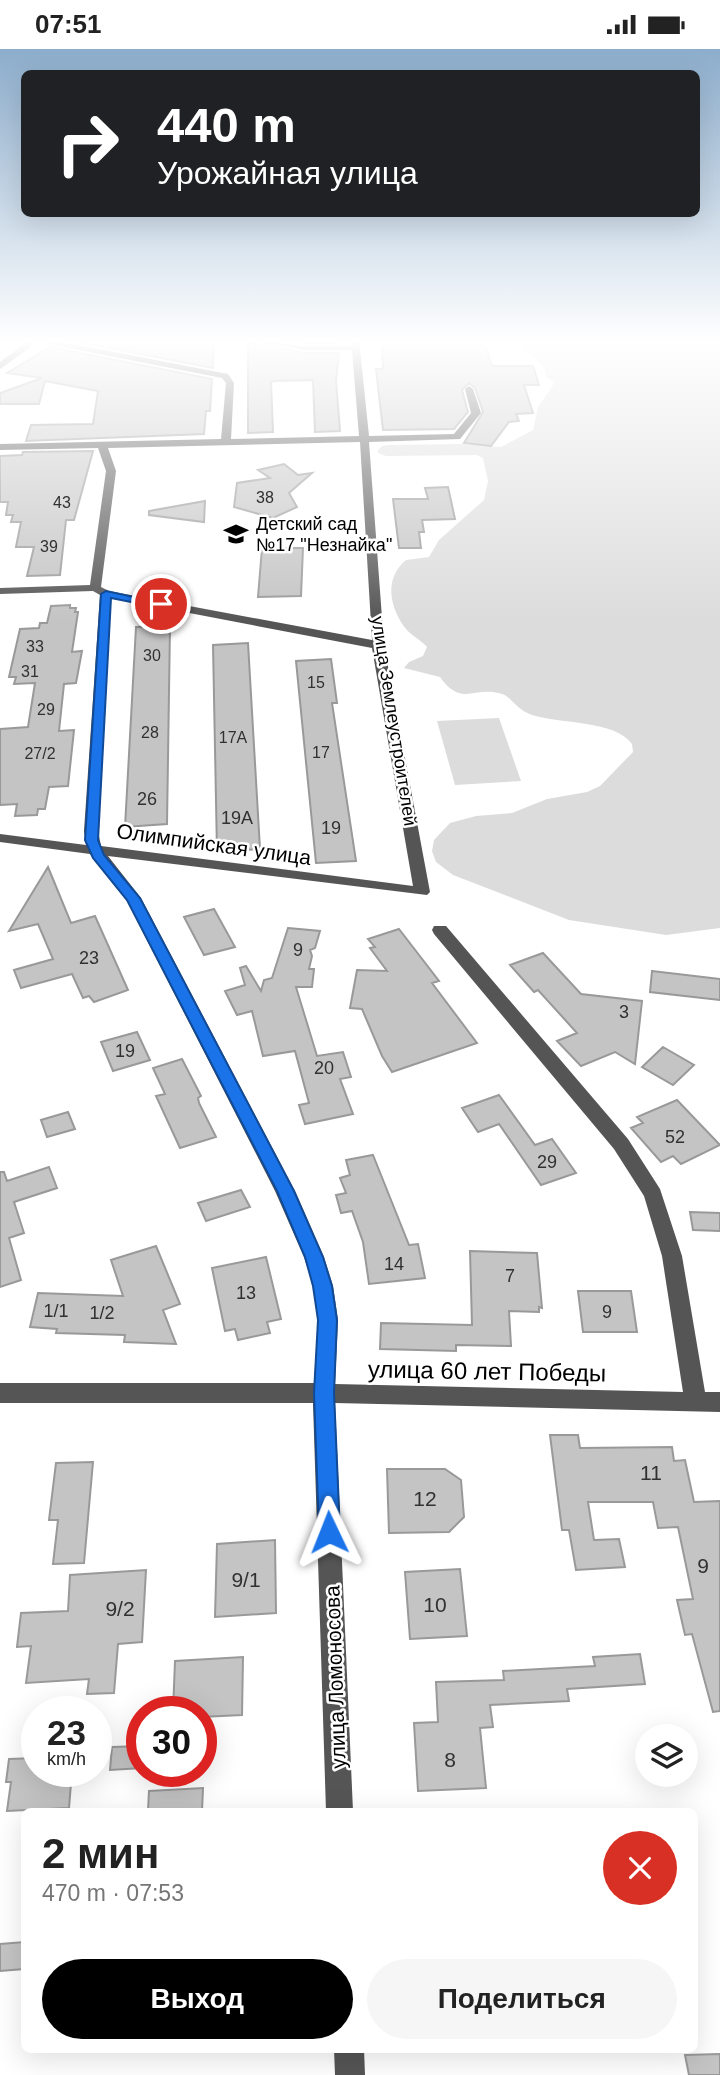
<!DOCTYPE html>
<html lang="ru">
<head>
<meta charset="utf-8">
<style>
  :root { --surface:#fff; --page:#f6f6f6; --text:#222; --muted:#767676; --accent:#000 }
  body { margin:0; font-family:Helvetica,sans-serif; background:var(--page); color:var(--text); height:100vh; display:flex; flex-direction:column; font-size:26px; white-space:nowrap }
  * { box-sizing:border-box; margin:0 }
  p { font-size:23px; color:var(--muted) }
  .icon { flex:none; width:38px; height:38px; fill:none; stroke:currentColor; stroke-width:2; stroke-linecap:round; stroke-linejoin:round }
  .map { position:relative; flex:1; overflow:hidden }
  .details { position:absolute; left:21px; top:1759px; width:677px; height:245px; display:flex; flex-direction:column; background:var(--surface); border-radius:10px; box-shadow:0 7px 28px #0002 }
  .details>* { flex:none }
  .guide { position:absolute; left:21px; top:21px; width:679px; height:147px; border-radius:10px; box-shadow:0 7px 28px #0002; background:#202124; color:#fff; overflow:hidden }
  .tools { position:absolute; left:635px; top:1675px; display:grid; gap:14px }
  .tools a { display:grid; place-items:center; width:63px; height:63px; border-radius:50%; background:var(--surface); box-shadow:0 7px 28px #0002; font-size:35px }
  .speed { position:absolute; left:21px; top:1647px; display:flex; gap:14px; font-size:35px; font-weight:700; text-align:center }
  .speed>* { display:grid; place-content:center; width:91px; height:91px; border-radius:50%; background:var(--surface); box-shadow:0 7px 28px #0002; line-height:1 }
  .speed small { font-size:18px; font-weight:400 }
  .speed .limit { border:10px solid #d22; background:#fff; color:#111 }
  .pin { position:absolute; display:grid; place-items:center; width:60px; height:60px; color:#fff; margin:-30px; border:4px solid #fff; border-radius:50%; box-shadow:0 2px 7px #0007 }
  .me { position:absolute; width:77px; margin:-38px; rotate:358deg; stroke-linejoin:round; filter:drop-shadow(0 0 5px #0008) }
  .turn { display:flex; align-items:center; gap:24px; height:147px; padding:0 21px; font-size:32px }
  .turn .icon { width:91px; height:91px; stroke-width:2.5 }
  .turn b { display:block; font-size:49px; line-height:60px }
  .round { display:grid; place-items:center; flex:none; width:74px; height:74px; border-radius:37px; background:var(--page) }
  .overview { display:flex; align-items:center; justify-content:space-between; height:119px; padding:0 21px }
  h1 { font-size:42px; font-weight:600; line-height:52px }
  .cta { display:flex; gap:14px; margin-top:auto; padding:14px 21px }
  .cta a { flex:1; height:80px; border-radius:42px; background:var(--accent); color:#fff; font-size:28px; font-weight:600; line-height:80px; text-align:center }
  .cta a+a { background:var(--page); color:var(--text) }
  .status { display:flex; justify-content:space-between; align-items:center; height:49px; padding:0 35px; background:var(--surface); direction:ltr }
  .status svg { height:19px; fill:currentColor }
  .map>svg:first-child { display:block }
  .green { fill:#dcdcdc }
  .building { fill:#c4c4c4; stroke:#999; stroke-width:2 }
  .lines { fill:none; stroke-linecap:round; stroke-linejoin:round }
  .minor { fill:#555; fill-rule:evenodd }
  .route { fill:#1a73e8; stroke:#114b97; stroke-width:2 }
  .labels { text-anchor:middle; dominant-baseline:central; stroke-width:5; stroke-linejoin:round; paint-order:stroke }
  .far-number-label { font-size:16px; fill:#313131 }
  .far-poi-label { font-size:18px; fill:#000; stroke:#fff; text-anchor:start }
  .far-street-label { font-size:18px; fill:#000; stroke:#fff }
  .number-label { font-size:18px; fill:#313131 }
  .street-label { font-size:21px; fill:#000; stroke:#fff }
  .near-number-label { font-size:21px; fill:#313131 }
  .near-street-label { font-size:24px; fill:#000; stroke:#fff }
</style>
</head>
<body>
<div class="status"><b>07:51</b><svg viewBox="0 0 49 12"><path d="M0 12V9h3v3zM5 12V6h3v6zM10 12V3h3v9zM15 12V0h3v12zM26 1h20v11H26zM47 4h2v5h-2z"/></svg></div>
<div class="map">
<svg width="720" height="2026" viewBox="0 0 720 2026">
  <rect width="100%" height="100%" fill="#fff"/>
  <path class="green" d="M514,290H720V879L666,886L569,871L453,826L436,813L432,802L434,791L450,774L476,767L512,764L547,750L587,743L600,737L633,703L632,695C615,671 560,675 532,666C515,660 512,648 502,645C474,636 462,659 440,628L404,619L409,613L423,607L427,598C421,591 412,587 406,580C390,560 383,530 406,511L429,508L439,491L484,451L488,432L483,409L477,406L386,407L378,404V401L382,397L387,396L461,395L501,398L533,381L538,358L555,333L546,328L544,319Z
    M499,669L521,732L455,736L437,672Z"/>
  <path class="building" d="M62,290H214L213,319Z
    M264,290H339V294H304Z
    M248,293L304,304H339L336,331L340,382L315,383L313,331L274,332L271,333L273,383L248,384Z
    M382,297H485L492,317H533L539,336H524L533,364L516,365L519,372L509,373L491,397L464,394L483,363L475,339L469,334L462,341L468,363L454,380L383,381L376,320H383Z
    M50,298L212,330L210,362H206L204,385L26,392L31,376L93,375L98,342L45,332L39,355H0V344L42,329L7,324Z
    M93,402L74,471H66L60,526L27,527L34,498H16L21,473H11L13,466H6L8,453H0V407L22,406L23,403Z
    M284,415L298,426L312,424L289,444L297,458L273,469L234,458L237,434L270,429L258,421Z
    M448,438L455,470L422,471L424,483H419L421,499H399L393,450H428L425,439Z
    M205,452L204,473L149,466V462Z
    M262,499H303L301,547L258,548Z
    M70,556V559H76L75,563H78L72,603L82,602L76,634L64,635L59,682L74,681L68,737L49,738L45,760H38L37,766L15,767L17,755L0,756V680L28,678L35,634L14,635L16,628H9L20,580L39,579L40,574H47L51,557Z
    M170,577L167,775L125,778L136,578Z
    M248,594L260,800L217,803L213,596Z
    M331,610L337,654H332L356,812L316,814L296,612Z
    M48,818L71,874L95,867L128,941L94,953L89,947L83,949L72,925L21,939L14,921L53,910L38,875L9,882Z
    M214,860L235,898L204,906L184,868Z
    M288,879L320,882L315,899L310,901L312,907L309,920H314L312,938H296L317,1007L343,1003L351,1028L340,1030L353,1065L305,1075L299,1056L309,1054L295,1002L263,1007L252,962L237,966L225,942L245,936L240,919L246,917L261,942L264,931L272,929Z
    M399,880L439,932L432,934L477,994L392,1023L382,1007L362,960L350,959L357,921L387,922L370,899L375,898L368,890Z
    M543,904L581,945L642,952L635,1015L615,1003L581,1017L557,992L577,984L538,941L534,943L510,916Z
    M652,922L720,930V951L650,943Z
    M137,983L150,1011L113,1022L101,993Z
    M663,998L694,1016L673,1036L642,1018Z
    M182,1010L201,1047L198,1049L199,1054L216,1088L180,1099L156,1047L165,1045L153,1019Z
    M499,1046L535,1096L552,1090L576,1124L541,1136L499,1075L478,1083L462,1059Z
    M677,1051L720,1096L681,1115L673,1107L661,1113L631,1079L643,1074L637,1068Z
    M68,1063L75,1080L47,1088L41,1071Z
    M373,1106L409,1196L418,1195L425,1229L369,1235L363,1193L352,1162L341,1164L336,1146L346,1144L340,1129L350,1126L346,1111Z
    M49,1118L57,1139L14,1153L24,1184L9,1189L21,1231L0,1238V1123H4L7,1132Z
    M241,1141L250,1158L206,1172L198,1154Z
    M690,1163L720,1164V1182L693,1181Z
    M156,1197L180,1255L163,1261L176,1295L124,1293L125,1286L56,1284L57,1280L30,1278L38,1244L123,1247L111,1211Z
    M470,1202L537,1204L542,1259L539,1258V1263L509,1262L511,1297L456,1296V1302L380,1300L381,1274L472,1276Z
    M266,1208L281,1270L267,1273L270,1284L238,1291L235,1280L225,1282L212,1219Z
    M578,1242H631L637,1283H583Z
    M550,1386H578L580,1399L672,1398L674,1412L685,1411L694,1453L720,1452V1662L713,1663L692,1585L685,1586L677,1551L693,1550L678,1478L658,1479L653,1453H588L594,1491L619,1490L625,1518L576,1521L569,1481H562Z
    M93,1413L84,1514L53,1515L58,1471H49L56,1414Z
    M387,1420H445L461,1431L464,1468L449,1483L389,1484Z
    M275,1491L276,1564L215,1568L217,1495Z
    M460,1520L467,1587L410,1590L405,1523Z
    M146,1521L142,1593L118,1595L114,1644L87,1645L89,1630L26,1634L31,1597L17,1598L21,1564L68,1562L70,1526Z
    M640,1605L645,1635L567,1640L569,1652L490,1656L493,1678L480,1679L486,1739L418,1742L414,1674L438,1673L436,1633L504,1631L503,1622L595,1617L593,1608Z
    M243,1608L242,1666L201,1668V1662H173L175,1612Z
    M142,1697V1719L110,1721L112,1698Z
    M37,1709V1722H72L69,1759L7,1762L11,1733H6L9,1710Z
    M203,1739L202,1762H148L149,1742Z
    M24,1893V1920L0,1922V1895Z
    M720,2005V2026H689L685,2006Z"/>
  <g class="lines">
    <path class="minor" d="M31,290H47L228,325L234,334L231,390L359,387L352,301H304L244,290L304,297H351V290H359L369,387L454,385L471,364L465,340L469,337L473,340L481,364L460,390L369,393L384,596L430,843L427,846L108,807L141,849L295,1142L324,1208L333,1237L338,1271L335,1335L683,1343L662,1207L644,1147L614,1100L434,885L432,881L434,877H446L628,1090L660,1140L682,1207L705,1343H720V1363L335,1354L353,1762H326L313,1354H0V1334H314L318,1271L313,1237L304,1208L275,1142L126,850L90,805L0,793V785L86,796L84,782L100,546L93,542L0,545V539L90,536L106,422L98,399L0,401V395L221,390L226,334L222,329L38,293L0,320V313ZM360,393L372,591L109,542L101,538L116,422L108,399ZM111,549L372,599L413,837L101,797L98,782Z
      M334,2000H364L365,2026H335Z"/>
  </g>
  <linearGradient id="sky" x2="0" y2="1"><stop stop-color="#8cadcc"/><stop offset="0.51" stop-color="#fff"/><stop offset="1" stop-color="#fff" stop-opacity="0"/></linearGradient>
  <rect width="720" height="573" fill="url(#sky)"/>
  <path class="route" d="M106,542L166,555L161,559L111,549L98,791L104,806L140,849L294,1142L323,1208L332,1237L337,1271L334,1344L340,1483L337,1491L329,1494L322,1491L319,1483L314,1344L318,1271L313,1237L305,1208L277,1142L127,851L93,809L85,791L101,545Z"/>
  <defs>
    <g id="school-bare" transform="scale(1.89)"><path d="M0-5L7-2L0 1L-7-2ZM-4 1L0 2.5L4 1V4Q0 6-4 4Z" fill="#000" stroke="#fff" stroke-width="2.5" paint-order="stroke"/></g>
  </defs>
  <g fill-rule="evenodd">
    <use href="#school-bare" x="236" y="485"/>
  </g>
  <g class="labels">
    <g class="far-number-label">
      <text x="265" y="448">38</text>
      <text x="62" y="453">43</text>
      <text x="49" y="497">39</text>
      <text x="35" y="597">33</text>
      <text x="152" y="606">30</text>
      <text x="30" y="622">31</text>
      <text x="316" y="633">15</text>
      <text x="46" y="660">29</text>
      <text x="150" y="683">28</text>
      <text x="233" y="688">17А</text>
      <text x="321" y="703">17</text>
      <text x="40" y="704">27/2</text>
    </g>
    <g class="far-poi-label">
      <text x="256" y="475">Детский сад<tspan x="256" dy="21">№17 "Незнайка"</tspan></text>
    </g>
    <g class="far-street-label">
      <text transform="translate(394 672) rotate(81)">улица Землеустроителей</text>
    </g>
    <g class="number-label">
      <text x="147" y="750">26</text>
      <text x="237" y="769">19А</text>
      <text x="331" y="779">19</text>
      <text x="298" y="901">9</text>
      <text x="89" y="909">23</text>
      <text x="624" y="963">3</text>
      <text x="125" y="1002">19</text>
      <text x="324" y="1019">20</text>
      <text x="675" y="1088">52</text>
      <text x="547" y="1113">29</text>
      <text x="394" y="1215">14</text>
      <text x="510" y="1227">7</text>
      <text x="246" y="1244">13</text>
      <text x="56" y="1262">1/1</text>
      <text x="607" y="1263">9</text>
      <text x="102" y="1264">1/2</text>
    </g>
    <g class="street-label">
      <text transform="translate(214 795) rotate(8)">Олимпийская улица</text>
      <text transform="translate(335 1628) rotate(-92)">улица Ломоносова</text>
    </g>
    <g class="near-number-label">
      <text x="651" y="1423">11</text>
      <text x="425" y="1449">12</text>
      <text x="703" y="1516">9</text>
      <text x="246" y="1530">9/1</text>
      <text x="435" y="1555">10</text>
      <text x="120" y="1559">9/2</text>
      <text x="450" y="1710">8</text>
    </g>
    <g class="near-street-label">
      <text transform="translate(487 1322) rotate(1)">улица 60 лет Победы</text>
    </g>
  </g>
</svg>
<div class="tools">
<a><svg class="icon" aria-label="layers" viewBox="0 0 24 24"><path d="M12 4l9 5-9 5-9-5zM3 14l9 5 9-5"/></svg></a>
</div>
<div class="speed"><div>23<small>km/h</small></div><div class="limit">30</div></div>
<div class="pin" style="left:161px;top:555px;background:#d93025"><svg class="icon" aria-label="arrive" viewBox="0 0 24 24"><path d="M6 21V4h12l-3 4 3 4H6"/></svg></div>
<svg class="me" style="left:329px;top:1483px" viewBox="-20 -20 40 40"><path d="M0-17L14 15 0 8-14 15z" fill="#1a73e8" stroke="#fff" stroke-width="4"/></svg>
<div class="guide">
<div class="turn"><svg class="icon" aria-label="right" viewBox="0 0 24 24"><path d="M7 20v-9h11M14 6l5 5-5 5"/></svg><div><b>440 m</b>Урожайная улица</div></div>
</div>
<section class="details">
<div class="overview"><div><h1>2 мин</h1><p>470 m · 07:53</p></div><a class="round" style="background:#d93025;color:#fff"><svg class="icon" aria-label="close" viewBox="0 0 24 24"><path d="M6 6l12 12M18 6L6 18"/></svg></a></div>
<div class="cta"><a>Выход</a><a>Поделиться</a></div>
</section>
</div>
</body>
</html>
